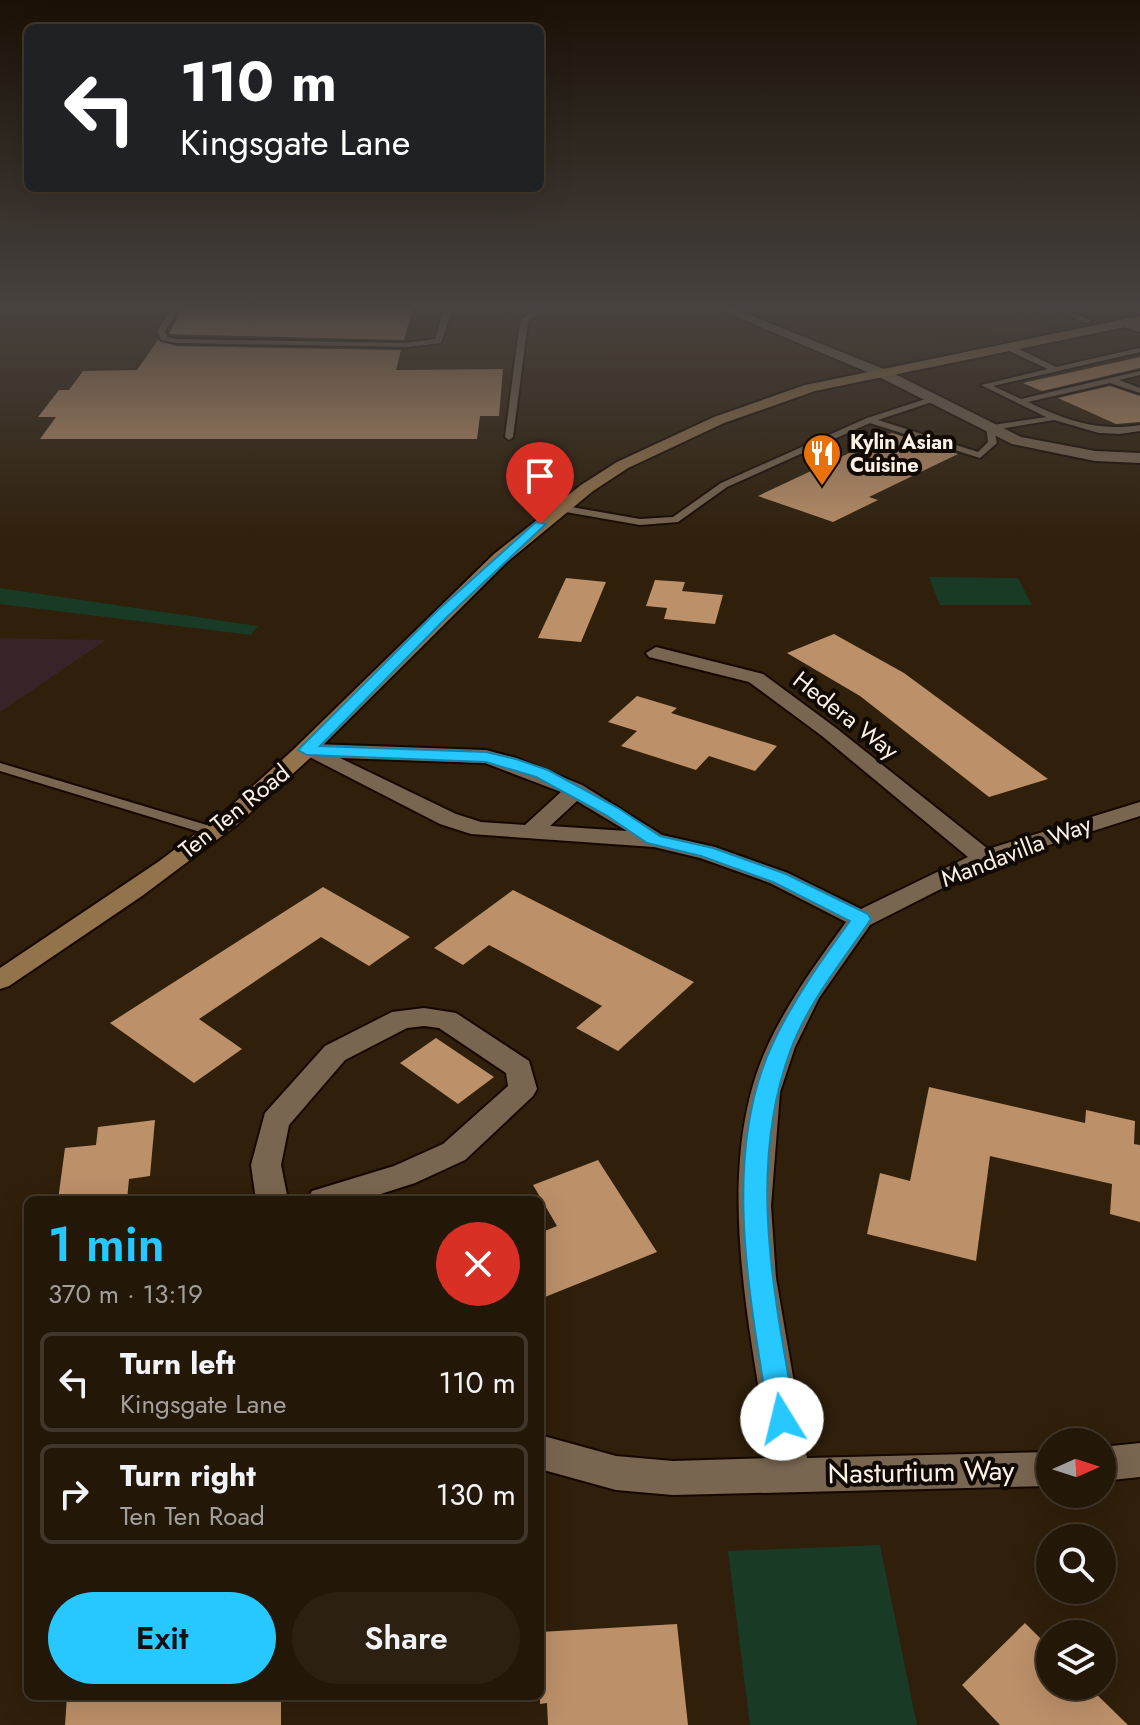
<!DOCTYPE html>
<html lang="en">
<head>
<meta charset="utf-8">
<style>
  :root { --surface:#231708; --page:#2b2012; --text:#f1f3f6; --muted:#a39f9c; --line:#403629; --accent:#27c8ff }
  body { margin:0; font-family:Jost,sans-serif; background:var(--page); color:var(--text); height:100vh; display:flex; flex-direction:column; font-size:30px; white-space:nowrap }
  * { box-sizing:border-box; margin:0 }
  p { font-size:26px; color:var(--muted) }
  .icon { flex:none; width:44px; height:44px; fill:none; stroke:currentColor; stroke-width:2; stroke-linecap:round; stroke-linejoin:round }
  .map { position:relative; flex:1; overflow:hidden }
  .side { position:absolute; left:24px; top:1196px; width:520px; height:504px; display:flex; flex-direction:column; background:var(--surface); border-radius:12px; box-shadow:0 8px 32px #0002,0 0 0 2px var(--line) }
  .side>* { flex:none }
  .hud { position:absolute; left:24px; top:24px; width:520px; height:168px; border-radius:12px; box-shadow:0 8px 32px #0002,0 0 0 2px var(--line); background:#202124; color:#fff; overflow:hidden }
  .needle { width:52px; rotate:87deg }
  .fabs { position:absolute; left:1036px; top:1428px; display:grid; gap:16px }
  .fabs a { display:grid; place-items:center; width:80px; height:80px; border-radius:50%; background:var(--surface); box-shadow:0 8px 32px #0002,0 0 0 2px var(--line); font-size:40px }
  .pin { position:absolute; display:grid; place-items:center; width:68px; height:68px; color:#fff; margin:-82px -34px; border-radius:50% 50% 50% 0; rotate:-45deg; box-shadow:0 0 8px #0007 }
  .pin .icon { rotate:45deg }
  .me { position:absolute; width:88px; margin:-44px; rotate:351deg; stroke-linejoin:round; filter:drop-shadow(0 0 6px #0008) }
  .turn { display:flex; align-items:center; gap:28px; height:168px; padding:0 24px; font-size:36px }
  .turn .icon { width:104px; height:104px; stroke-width:2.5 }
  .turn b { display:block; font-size:56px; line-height:68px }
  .round { display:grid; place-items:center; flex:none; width:84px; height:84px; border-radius:42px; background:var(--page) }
  .head { display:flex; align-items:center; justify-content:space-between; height:136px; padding:0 24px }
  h1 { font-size:48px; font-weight:600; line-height:60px; color:var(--accent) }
  .action { display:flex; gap:16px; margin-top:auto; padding:16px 24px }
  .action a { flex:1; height:92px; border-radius:48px; background:var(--accent); color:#111; font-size:32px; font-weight:600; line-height:92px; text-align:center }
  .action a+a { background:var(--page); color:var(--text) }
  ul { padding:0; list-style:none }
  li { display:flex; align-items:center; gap:24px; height:100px; margin:0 16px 12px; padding:0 8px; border:4px solid var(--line); border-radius:12px }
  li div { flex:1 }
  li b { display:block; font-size:30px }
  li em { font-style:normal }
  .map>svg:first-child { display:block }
  .built { fill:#372308 }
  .industrial { fill:#362429 }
  .green { fill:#193b25 }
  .building { fill:#bc9069 }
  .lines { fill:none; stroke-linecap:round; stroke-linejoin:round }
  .service-casing { stroke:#160800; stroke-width:4 }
  .minor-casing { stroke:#160800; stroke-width:4 }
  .secondary-casing { stroke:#160800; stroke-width:4 }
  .service { fill:#796651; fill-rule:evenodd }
  .minor { fill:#796651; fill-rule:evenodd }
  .secondary { fill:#93734b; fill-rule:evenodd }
  .route { fill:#27c8ff; stroke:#1982a6; stroke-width:2 }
  .labels { text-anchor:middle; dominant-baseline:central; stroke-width:8; stroke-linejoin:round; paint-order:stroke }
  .far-poi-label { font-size:20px; font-weight:bold; fill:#fcf1e5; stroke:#110a04; text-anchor:start }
  .street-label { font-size:24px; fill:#fcf1e5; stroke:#110a04 }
  .near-street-label { font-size:28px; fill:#fcf1e5; stroke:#110a04 }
</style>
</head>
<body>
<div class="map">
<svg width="1140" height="1725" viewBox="0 0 1140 1725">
  <rect width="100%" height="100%" fill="#2f1f0b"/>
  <path class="built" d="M0,307H1026L1049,327L822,360L0,353Z"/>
  <path class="industrial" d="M0,638L106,640L0,712Z"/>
  <path class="green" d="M929,577L1018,578L1032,605H940Z
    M0,588L258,626L251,635L0,604Z
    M880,1545L917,1725H750L728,1551Z"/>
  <path class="building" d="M183,307H413L404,340L169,334Z
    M158,340L176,346L401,350L396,370L503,369L499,416H480L477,439H40L56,417H38L59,390H69L83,371L137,370Z
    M1140,357V368L1042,391L1023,383Z
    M1110,386L1140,396V422L1116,424L1058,398Z
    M892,433L958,454L869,497L878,500L833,522L758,496Z
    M566,578L606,582L581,642L538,638Z
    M655,580L685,582L682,591L723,595L715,624L664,619L667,608L646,606Z
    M834,634L904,673L1048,779L989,797L860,696L787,653Z
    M637,696L677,708L671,713L777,746L755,771L709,756L696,770L621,746L637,731L608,722Z
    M323,887L410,937L369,966L321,937L199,1019L242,1049L194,1083L110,1023Z
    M513,890L694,982L618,1051L576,1028L602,1006L489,945L463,965L434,948Z
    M436,1038L494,1077L458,1104L400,1063Z
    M929,1087L1085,1123L1086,1110L1135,1121L1134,1144L1140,1145V1222L1110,1214L1112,1184L990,1156L976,1261L867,1234L880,1173L910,1181Z
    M155,1120L150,1176L129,1179L127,1200H58L65,1148L96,1145L98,1127Z
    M598,1160L657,1252L540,1299V1233L557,1226L533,1185Z
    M1025,1623L1050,1648V1686H1088L1128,1725H1000L962,1685Z
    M677,1624L688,1725H548L547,1703L540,1704V1632Z
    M67,1696H281V1725H65Z"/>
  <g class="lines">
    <g class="service-casing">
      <path id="service" d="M173,307H180L165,331L167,337L176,339L406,343L435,339L445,307H453L441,343L406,347L176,343L161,340L157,331Z
        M537,307H545L528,322L513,437L509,440L505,437L520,321Z
        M1051,307H1060L1092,321L1085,323Z
        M1009,347H1015L1056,367L1140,348V352L993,386L1021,399L1140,371V375L1119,380L1140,388V393L1110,383L1028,402C1065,420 1098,432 1140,425V431L1120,434L1099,433L1054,420L994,430L997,443L980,458L870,423L727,487L678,522L640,525L560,511L555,508L560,505L640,519L673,517L721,483L867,418L935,396L939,398L938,400L878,420L978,452L988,442L986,426L1046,417L981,385L1048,369L1009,351Z
        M0,763L220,829L222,832L215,836L210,835L0,771Z"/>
    </g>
    <g class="minor-casing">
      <path id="minor" d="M713,307H730L889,371L1021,437L1095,451L1140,453V463L1095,461L1012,444L879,377Z
        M1128,320L1140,324V332L1124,327V321Z
        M656,647L763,674L836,728L988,849L1140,802V816L992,863L870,925L819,998L795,1047L780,1092L771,1206L776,1278L807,1458L1050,1452V1486L673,1495L616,1490L540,1469V1435L616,1456L673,1461L770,1458C751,1331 711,1167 768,1045C789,1000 818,961 846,922L770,883L700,858L654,847L471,834L440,824L296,750L299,745L313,744L486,750L516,758L582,785L662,835L715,847L788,873L861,909L968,857L822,736L749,682L649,657L646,653ZM340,758L485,763L561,792L525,825L481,822L456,814ZM577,801L627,831L550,826Z
        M424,1008L456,1013L529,1061L537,1089L533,1096L465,1160L415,1183L362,1200H307L312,1191L394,1166L443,1144L508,1086L506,1073L439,1028L424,1026L407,1028L345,1060L289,1125L281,1165L288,1200H256L251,1165L265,1113L325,1046L392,1012Z
        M1140,1443V1477L1102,1481V1447Z"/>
    </g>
    <g class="secondary-casing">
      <path id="secondary" d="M1140,316V324L815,391L724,423L628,468L593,491L507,562L309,759L238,824L142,896L9,986L0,989V968L158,862L222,814L293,750L494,554L581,485L617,462L714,417L805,385Z"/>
    </g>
    <use href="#service" class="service"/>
    <use href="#minor" class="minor"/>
    <use href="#secondary" class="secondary"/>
  </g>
  <linearGradient id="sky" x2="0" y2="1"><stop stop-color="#1a1106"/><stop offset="0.56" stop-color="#47423f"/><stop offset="1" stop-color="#47423f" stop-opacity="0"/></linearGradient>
  <rect width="1140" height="549" fill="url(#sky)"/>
  <path class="route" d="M536,522L546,524L448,616L320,746L486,752L516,759L548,770L618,808L660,836L713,848L786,874L868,914L871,919C843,961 809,1001 791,1049C746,1169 775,1298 796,1419L792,1428L782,1431L773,1428L769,1419C751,1302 720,1157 772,1045C793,1000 821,961 850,921L773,882L701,856L647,843L606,815L536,777L486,762L307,755L298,750L438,610Z"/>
  <defs>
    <g id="restaurant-pin" transform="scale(2)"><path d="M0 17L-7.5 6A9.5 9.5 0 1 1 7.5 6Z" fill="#e8710a" stroke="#110a04"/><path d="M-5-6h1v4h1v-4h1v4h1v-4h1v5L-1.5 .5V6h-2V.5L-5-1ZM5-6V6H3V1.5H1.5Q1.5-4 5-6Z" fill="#fff"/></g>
  </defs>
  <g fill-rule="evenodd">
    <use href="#restaurant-pin" x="822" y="453"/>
  </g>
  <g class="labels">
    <g class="far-poi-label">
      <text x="850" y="442">Kylin Asian<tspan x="850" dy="23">Cuisine</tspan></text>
    </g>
    <g class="street-label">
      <text transform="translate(846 715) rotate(38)">Hedera Way</text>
      <text transform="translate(234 811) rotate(-39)">Ten Ten Road</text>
      <text transform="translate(1016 851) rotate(-21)">Mandavilla Way</text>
    </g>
    <g class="near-street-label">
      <text transform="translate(921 1472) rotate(-1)">Nasturtium Way</text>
    </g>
  </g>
</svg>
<div class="fabs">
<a><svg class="needle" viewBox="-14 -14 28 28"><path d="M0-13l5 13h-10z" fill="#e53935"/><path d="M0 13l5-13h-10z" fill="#a39f9c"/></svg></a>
<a><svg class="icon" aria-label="search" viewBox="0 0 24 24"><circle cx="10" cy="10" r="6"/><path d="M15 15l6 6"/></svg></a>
<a><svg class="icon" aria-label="layers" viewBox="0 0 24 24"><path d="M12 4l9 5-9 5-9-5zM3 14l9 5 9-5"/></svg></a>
</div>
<div class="pin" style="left:540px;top:524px;background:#d93025"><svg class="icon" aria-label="arrive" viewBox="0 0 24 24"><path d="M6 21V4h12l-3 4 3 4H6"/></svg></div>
<svg class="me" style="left:782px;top:1419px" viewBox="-20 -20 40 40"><circle r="19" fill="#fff"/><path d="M0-13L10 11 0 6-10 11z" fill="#27c8ff"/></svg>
<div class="hud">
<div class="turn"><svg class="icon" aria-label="left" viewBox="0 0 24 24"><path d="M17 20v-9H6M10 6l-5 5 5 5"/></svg><div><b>110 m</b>Kingsgate Lane</div></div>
</div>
<section class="side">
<div class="head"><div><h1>1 min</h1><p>370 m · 13:19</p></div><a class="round" style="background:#d93025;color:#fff"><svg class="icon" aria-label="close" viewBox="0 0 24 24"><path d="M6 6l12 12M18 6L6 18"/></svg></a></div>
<ul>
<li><svg class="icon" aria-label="left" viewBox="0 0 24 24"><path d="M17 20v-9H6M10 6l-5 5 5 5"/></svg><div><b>Turn left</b><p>Kingsgate Lane</p></div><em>110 m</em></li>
<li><svg class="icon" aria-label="right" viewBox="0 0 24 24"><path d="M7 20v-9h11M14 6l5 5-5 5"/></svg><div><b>Turn right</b><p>Ten Ten Road</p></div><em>130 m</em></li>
</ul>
<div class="action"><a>Exit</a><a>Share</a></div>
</section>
</div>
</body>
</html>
